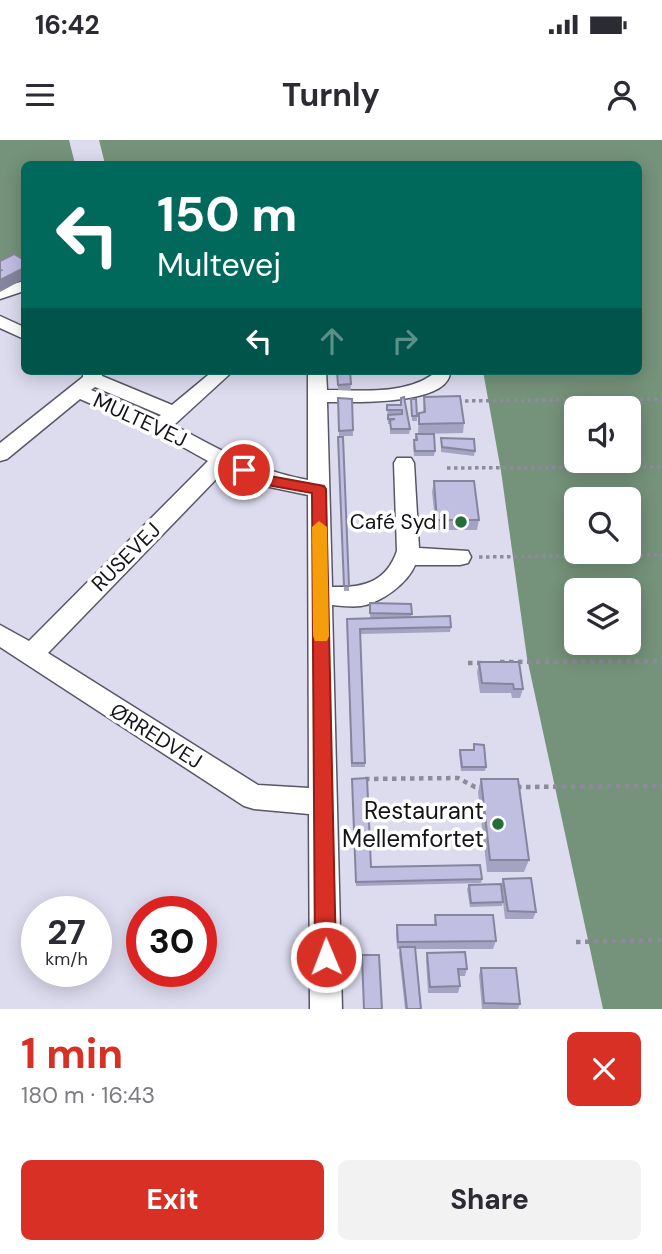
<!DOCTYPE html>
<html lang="en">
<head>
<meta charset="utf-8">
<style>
  :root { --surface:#fff; --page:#f2f2f3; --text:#2b2b33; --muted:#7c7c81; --accent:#d93025 }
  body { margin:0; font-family:"DM Sans",sans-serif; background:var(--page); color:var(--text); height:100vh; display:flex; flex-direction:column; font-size:26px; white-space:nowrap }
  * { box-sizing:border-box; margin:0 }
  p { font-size:23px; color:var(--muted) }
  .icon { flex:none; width:38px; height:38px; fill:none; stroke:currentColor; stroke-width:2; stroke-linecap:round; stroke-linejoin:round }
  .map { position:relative; height:869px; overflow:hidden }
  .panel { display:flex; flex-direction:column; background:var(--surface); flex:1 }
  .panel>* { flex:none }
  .top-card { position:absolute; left:21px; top:21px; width:621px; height:214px; border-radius:10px; box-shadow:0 4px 18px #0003; background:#00695c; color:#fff; overflow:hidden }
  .controls { position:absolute; left:564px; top:256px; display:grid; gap:14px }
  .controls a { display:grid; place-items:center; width:77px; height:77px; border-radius:10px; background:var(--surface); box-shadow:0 4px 18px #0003; font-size:35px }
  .speed { position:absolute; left:21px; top:756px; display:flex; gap:14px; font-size:35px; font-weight:700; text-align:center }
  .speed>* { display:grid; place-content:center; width:91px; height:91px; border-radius:50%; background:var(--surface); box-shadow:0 4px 18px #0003; line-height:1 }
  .speed small { font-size:18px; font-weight:400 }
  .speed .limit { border:10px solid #d22; background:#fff; color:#111 }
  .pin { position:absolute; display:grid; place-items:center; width:60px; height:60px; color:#fff; margin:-30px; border:4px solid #fff; border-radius:50%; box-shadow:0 2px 7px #0007 }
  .me { position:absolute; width:77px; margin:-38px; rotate:359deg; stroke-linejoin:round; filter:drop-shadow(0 0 5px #0008) }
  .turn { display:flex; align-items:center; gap:24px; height:147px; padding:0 21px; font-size:32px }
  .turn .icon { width:91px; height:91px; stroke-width:2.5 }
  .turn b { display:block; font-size:49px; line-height:60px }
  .lanes { display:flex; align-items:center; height:66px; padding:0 21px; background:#0003; justify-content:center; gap:35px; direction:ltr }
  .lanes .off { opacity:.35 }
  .round { display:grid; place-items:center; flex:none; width:74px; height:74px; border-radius:10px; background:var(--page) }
  .overview { display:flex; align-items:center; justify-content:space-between; height:119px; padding:0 21px }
  h1 { font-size:42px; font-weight:700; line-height:52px; color:var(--accent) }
  .button { display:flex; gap:14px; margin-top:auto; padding:14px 21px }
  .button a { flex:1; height:80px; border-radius:10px; background:var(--accent); color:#fff; font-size:28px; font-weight:700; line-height:80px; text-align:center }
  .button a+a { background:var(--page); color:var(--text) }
  .status { display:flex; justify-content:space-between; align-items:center; height:49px; padding:0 35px; background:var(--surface); direction:ltr }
  .status svg { height:19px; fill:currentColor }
  header { display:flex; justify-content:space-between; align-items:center; height:91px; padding:0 21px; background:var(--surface); font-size:32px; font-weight:700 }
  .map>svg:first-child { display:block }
  .water { fill:#75927a; fill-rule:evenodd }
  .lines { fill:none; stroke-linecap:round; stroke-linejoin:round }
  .minor-casing { stroke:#585767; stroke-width:3 }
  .path-far2 { stroke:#8c8b99; stroke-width:2.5; stroke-dasharray:2.5 2.5; stroke-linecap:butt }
  .path-far1 { stroke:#8c8b99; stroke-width:3.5; stroke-dasharray:3.5 3.5; stroke-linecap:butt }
  .path { stroke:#8c8b99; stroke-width:4.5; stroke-dasharray:4.5 4.5; stroke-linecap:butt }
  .minor { fill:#fff; fill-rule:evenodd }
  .wall { fill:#a5a3c2 }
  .shaded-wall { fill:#86859e }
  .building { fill:#c0bee1; stroke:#86859e; stroke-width:2 }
  .route { fill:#d93025; stroke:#8d1f18; stroke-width:2 }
  .slow { fill:#f59e0b }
  .poi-dot { fill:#246e3b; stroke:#fff; stroke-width:2.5 }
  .labels { text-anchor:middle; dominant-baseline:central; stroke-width:7; stroke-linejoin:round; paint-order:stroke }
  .street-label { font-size:21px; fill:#14131a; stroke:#fff }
  .poi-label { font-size:21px; fill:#14131a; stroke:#fff; text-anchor:end }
  .near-poi-label { font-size:24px; fill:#14131a; stroke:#fff; text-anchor:end }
</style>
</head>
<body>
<div class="status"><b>16:42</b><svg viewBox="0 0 49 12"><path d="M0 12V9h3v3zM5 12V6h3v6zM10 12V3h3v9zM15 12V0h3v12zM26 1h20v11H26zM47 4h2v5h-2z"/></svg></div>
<header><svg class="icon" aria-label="menu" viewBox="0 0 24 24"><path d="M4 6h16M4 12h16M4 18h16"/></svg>Turnly<svg class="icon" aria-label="person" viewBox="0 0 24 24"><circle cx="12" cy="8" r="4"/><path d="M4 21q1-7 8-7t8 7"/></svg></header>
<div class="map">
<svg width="662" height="869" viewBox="0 0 662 869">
  <rect width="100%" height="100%" fill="#dddcef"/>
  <path class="water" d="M0,0H69L75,24H24V118L0,130Z
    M99,0H662V869H603L527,518L501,331L483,231H639V24H105ZM576,268H628V320H576ZM576,359H628V411H576ZM576,450H628V502H576Z"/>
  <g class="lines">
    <g class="minor-casing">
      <path id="minor" d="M24,141V151L0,159V148Z
        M0,176L24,187V199L0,188Z
        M83,231H101L102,236L172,265L213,231H233L174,285C221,311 255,330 308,340V231H326L327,250C360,250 403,255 432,235V231H450C451,266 351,262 327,262L332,447C362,448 386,443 397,411L394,323L397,318H411L414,323L419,408L468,411L471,417L468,423L460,425H415C408,443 381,463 361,466C352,467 341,466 332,465L342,869H310L309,674L254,669L244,666L0,507V485L29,501L208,321L154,291L80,259L7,319L0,321V303L83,237ZM95,247L161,275L158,277L91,250ZM225,330L260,345L308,355L309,648L258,645L48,513Z"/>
    </g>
    <path class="path-far2" d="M639,196H642"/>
    <path class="path-far1" d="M458,261L662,259
      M447,328L662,327
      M479,417L662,415"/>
    <path class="path" d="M500,522L662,521
      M468,523H481
      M365,639L458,638L475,647H481
      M517,647L662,646
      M576,802L662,800"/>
    <use href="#minor" class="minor"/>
  </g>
  <path class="wall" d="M337,231H350L351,250H338Z
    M424,257L464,283L463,293L418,294L419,273L423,272Z
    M338,258L352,259L353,296H339Z
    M401,258L410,289L409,294H390V284H388L387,265H400Z
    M411,259L417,276V281H412Z
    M416,294L435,311L434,316H414L413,305Z
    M441,298L475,311L474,316L441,312Z
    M338,302L349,446V451H344Z
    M434,341L479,380L477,390H436L432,352Z
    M370,463L412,474L411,477L451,487L450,492L360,494L365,627H351L347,479L370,478Z
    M479,522L523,549L520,558H512L511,553H480L477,532Z
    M474,604L486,627L485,631H461L459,614L460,610H473Z
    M352,639L371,727L482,739L481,743L356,746Z
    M481,639L529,720L524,732H487L478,652Z
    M503,739L536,772L533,779H505L503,762L502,766L470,767L467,749L469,745L501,746Z
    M435,775L496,801L493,809H415L421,869H405L399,814L400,809H397L396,793L397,785H434Z
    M427,813L467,829L465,836H459L460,846L458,853H428L426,820Z
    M481,828L520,864L518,869H482L479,835Z"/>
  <path class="shaded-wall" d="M24,128V139L0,152V140Z"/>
  <path class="building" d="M14,114L24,120V128L0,140V130H1L0,129V121Z
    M337,231H350L351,244L338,245Z
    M460,256L464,283L419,284V273L425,272L424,257Z
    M404,257L410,289H391L390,280L395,279H388V275L402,274V270H387V265H401V258Z
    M338,258L352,259L353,290L339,291Z
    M411,259H416L417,276H412Z
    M416,294H434L435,311H415L414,300H417Z
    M338,297H343L349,446H344Z
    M441,298L474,299L475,311L442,307Z
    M434,341H474L479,380H437Z
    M370,463L411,464L412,474L370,473Z
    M450,476L451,487L360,489L365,623H352L347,479Z
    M479,522H519L523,549H514L513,544L482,543Z
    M474,604L484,605L486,627H462L460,610H474Z
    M367,638L371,727L480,725L482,739L356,742L352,639Z
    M481,639H518L529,720H490Z
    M531,738L536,772L508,771L503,739Z
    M501,744L503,762L471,763L469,745Z
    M435,775H493L496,801L398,802L397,785H436Z
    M400,807H415L421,869H407Z
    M465,812L467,829H458L460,846L430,847L427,813Z
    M362,815H379L382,869H364Z
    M481,828H516L520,864L484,863Z"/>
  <path class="route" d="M244,325L270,336L324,346L326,349L336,817L333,825L326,828L318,825L315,817L312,353L267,345L239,334L237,330Z"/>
  <path class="slow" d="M319,381L327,387L329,496L327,501H315L313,496L312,387Z"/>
  <g class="poi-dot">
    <circle cx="461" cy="382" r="7"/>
    <circle cx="498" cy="684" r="7"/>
  </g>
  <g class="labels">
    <g class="street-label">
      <text transform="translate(140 280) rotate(25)">MULTEVEJ</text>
      <text transform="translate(126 417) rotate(-45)">RUSEVEJ</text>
      <text transform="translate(156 596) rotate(32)">ØRREDVEJ</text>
    </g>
    <g class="poi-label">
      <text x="447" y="382">Café Syd I</text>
    </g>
    <g class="near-poi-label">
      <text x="484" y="670">Restaurant<tspan x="484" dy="28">Mellemfortet</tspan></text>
    </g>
  </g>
</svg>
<div class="controls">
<a><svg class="icon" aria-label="sound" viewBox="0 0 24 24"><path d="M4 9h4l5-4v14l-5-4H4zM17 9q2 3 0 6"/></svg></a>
<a><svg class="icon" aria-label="search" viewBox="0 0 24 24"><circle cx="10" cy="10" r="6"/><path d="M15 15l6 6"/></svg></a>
<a><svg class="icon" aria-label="layers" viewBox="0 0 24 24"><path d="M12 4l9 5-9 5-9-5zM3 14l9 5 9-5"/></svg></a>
</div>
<div class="speed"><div>27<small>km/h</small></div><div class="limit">30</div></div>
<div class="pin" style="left:244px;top:330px;background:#d93025"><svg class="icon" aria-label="arrive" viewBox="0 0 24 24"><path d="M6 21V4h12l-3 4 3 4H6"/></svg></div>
<svg class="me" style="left:326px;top:817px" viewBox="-20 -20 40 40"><circle r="17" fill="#d93025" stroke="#fff" stroke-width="3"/><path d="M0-11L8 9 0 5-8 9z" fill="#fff"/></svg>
<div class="top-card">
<div class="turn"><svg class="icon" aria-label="left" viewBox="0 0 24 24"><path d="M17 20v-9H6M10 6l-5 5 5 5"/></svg><div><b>150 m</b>Multevej</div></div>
<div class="lanes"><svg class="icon" aria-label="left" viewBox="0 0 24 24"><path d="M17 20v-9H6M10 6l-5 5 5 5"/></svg><svg class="icon off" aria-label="ahead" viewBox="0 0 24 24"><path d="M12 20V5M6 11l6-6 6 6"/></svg><svg class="icon off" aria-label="right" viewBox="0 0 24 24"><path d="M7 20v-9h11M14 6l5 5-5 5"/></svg></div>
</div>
</div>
<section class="panel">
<div class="overview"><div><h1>1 min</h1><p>180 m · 16:43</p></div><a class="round" style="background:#d93025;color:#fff"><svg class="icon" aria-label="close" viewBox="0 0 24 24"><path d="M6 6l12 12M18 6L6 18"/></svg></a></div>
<div class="button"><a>Exit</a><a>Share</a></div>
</section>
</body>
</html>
